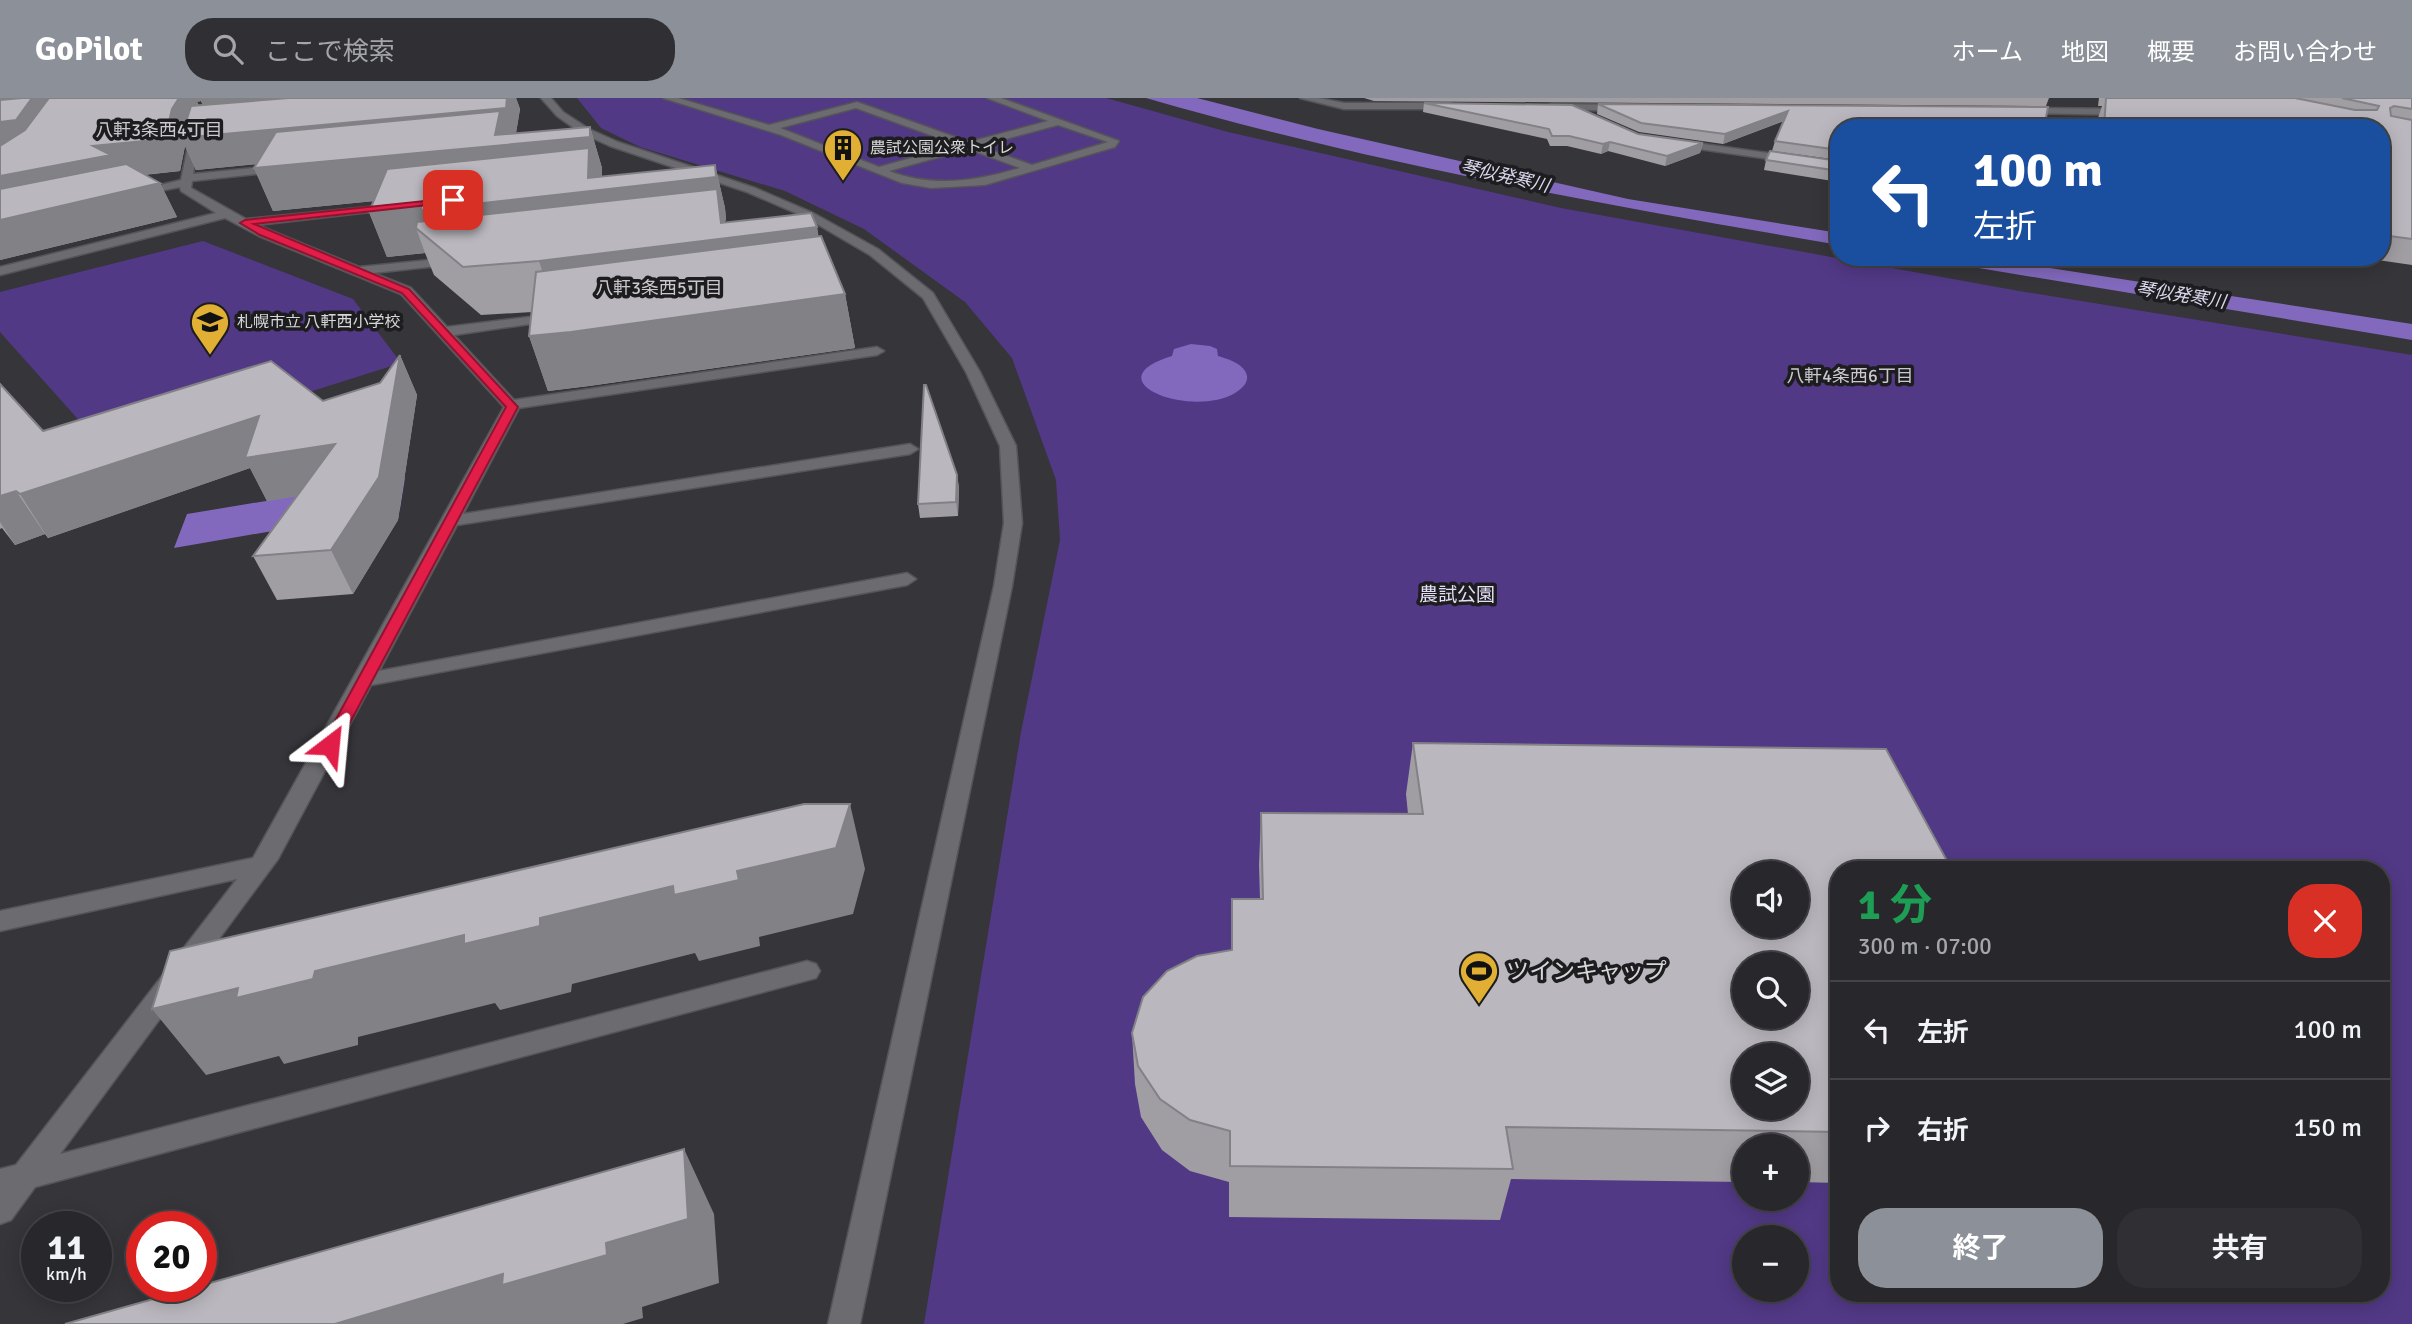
<!DOCTYPE html>
<html lang="ja">
<head>
<meta charset="utf-8">
<style>
  :root { --surface:#28282c; --page:#303034; --text:#f1f3f6; --muted:#a5a6a9; --line:#444448; --accent:#8c9099 }
  body { margin:0; font-family:Signika,"Noto Sans JP",sans-serif; background:var(--page); color:var(--text); height:100vh; display:flex; flex-direction:column; font-size:26px; white-space:nowrap }
  * { box-sizing:border-box; margin:0 }
  p { font-size:23px; color:var(--muted) }
  .icon { flex:none; width:38px; height:38px; fill:none; stroke:currentColor; stroke-width:2; stroke-linecap:round; stroke-linejoin:round }
  .map { position:relative; flex:1; overflow:hidden }
  .details { position:absolute; left:1830px; top:763px; width:560px; height:441px; display:flex; flex-direction:column; background:var(--surface); border-radius:28px; box-shadow:0 4px 18px #0003,0 0 0 2px var(--line) }
  .details>* { flex:none }
  .banner { position:absolute; left:1830px; top:21px; width:560px; height:147px; border-radius:28px; box-shadow:0 4px 18px #0003,0 0 0 2px var(--line); background:#1a4fa0; color:#fff; overflow:hidden }
  .buttons { position:absolute; left:1732px; top:763px; display:grid; gap:14px }
  .buttons a { display:grid; place-items:center; width:77px; height:77px; border-radius:50%; background:var(--surface); box-shadow:0 4px 18px #0003,0 0 0 2px var(--line); font-size:35px }
  .speed { position:absolute; left:21px; top:1113px; display:flex; gap:14px; font-size:35px; font-weight:700; text-align:center }
  .speed>* { display:grid; place-content:center; width:91px; height:91px; border-radius:50%; background:var(--surface); box-shadow:0 4px 18px #0003,0 0 0 2px var(--line); line-height:1 }
  .speed small { font-size:18px; font-weight:400 }
  .speed .limit { border:10px solid #d22; background:#fff; color:#111 }
  .pin { position:absolute; display:grid; place-items:center; width:60px; height:60px; color:#fff; margin:-30px; border-radius:14px; box-shadow:0 4px 10px #0006 }
  .me { position:absolute; width:77px; margin:-38px; rotate:29deg; stroke-linejoin:round; filter:drop-shadow(0 0 5px #0008) }
  .turn { display:flex; align-items:center; gap:24px; height:147px; padding:0 28px; font-size:32px }
  .turn .icon { width:91px; height:91px; stroke-width:2.5 }
  .turn b { display:block; font-size:49px; line-height:60px }
  .round { display:grid; place-items:center; flex:none; width:74px; height:74px; border-radius:28px; background:var(--page) }
  .head { display:flex; align-items:center; justify-content:space-between; height:119px; padding:0 28px }
  h1 { font-size:42px; font-weight:700; line-height:52px; color:#1e9e55 }
  .cta { display:flex; gap:14px; margin-top:auto; padding:14px 28px }
  .cta a { flex:1; height:80px; border-radius:28px; background:var(--accent); color:#fff; font-size:28px; font-weight:700; line-height:80px; text-align:center }
  .cta a+a { background:var(--page); color:var(--text) }
  ul { padding:0; list-style:none }
  li { display:flex; align-items:center; gap:21px; height:98px; padding:0 28px; border-top:2px solid var(--line) }
  li div { flex:1 }
  li b { display:block; font-size:26px }
  li em { font-style:normal }
  header { display:flex; align-items:center; gap:42px; box-sizing:border-box; height:98px; padding:0 35px; background:var(--accent); color:#fff }
  header strong { font-size:33px }
  nav { display:flex; gap:38px; margin-inline-start:auto; font-size:24px }
  .search { width:490px; height:63px; background:var(--page); display:flex; align-items:center; gap:18px; box-sizing:border-box; padding:0 24px; border-radius:28px; color:var(--muted); font-size:26px }
  .map>svg:first-child { display:block }
  .green { fill:#523986; fill-rule:evenodd }
  .water { fill:#8269bd }
  .lines { fill:none; stroke-linecap:round; stroke-linejoin:round }
  .minor-casing { stroke:#555458; stroke-width:3 }
  .minor { fill:#6c6b70; fill-rule:evenodd }
  .wall { fill:#a09ea3; fill-rule:evenodd }
  .shaded-wall { fill:#828185; fill-rule:evenodd }
  .building { fill:#bab8be; stroke:#828185; stroke-width:2; fill-rule:evenodd }
  .route { fill:#e11d48; stroke:#92132f; stroke-width:2 }
  .labels { text-anchor:middle; dominant-baseline:central; stroke-width:7; stroke-linejoin:round; paint-order:stroke }
  .far-poi-label { font-size:16px; fill:#d7d7da; stroke:#1d1d1f; text-anchor:start }
  .far-neighbourhood-label { font-size:18px; fill:#cac8ce; stroke:#1d1d1f }
  .far-water-label { font-size:18px; font-style:italic; fill:#dbd6ed; stroke:#1d1d1f }
  .park-label { font-size:19px; fill:#e3def5; stroke:#1d1d1f }
  .near-poi-label { font-size:23px; fill:#d7d7da; stroke:#1d1d1f; text-anchor:start }
</style>
</head>
<body>
<header>
<strong>GoPilot</strong>
<div class="search"><svg class="icon" aria-label="search" viewBox="0 0 24 24"><circle cx="10" cy="10" r="6"/><path d="M15 15l6 6"/></svg>ここで検索</div>
<nav><a>ホーム</a><a>地図</a><a>概要</a><a>お問い合わせ</a></nav>
</header>
<div class="map">
<svg width="2412" height="1226" viewBox="0 0 2412 1226">
  <rect width="100%" height="100%" fill="#36353a"/>
  <path class="green" d="M577,0H1106L1228,34L1561,110L2019,193L2412,257V1226H924L1021,634L1060,442L1056,382L1012,260L965,204L864,131L785,93L640,49L601,30ZM1839,772H2382V1195H1839ZM1745,775H1797V828H1745ZM1745,866H1797V919H1745ZM1745,957H1797V1010H1745ZM1745,1048H1797V1101H1745ZM1745,1139H1797V1192H1745Z
    M203,143L353,201L401,265L110,357L0,234V194Z"/>
  <path class="water" d="M1146,0H1197L1318,31L1628,101L1839,135V147C1607,107 1373,66 1146,0Z
    M1913,159H1979L2412,226V242Z
    M1191,246L1210,248L1217,251L1218,258C1228,261 1245,266 1247,278C1248,286 1241,291 1235,295C1191,321 1091,283 1172,258L1174,251Z
    M405,380L400,411L174,450L187,416Z"/>
  <g class="lines">
    <g class="minor-casing">
      <path id="minor" d="M213,0H223L199,43L193,76L283,67L288,70L283,73L192,83L191,90L246,121L400,106V110L396,111L257,127L359,169L460,159V165L456,166L373,175L411,190L447,229L562,215V221L557,222L454,237L514,302L877,249L884,253L877,257L519,310L463,416L910,346L918,351L910,356L457,427L379,573L907,475L916,481L907,487L371,587L278,761L60,1056L807,863L816,866L820,873L816,880L35,1089L11,1122L0,1126V1071L16,1067L237,781L0,833V813L253,760L504,309L401,196L259,138L225,120L0,177V169L216,115L181,93L180,89L134,98L128,95L181,82L189,43Z
        M541,0H551L563,14L589,31L618,44L755,90L813,115L878,151L933,195L980,274L1016,348L1022,425L1012,488L860,1226H828L994,488L1004,425L1000,348L966,274L923,200L870,157L805,119L747,94L610,48L581,35L557,18Z
        M663,0H678L769,27L857,4L969,44L1048,23L987,0H1001L1119,43L1115,49L985,87L931,90L902,85L781,37ZM856,10L958,47L879,69L780,30ZM1058,27L1108,44L1032,67L980,48ZM968,51L1020,70C977,83 933,90 889,73Z
        M1300,0H1319L1344,5H1450L1455,8L1450,11H1344Z
        M1552,6L1625,7L1630,10L1625,13L1549,11V7Z
        M2021,10L2129,11L2134,14L2129,17L2018,15L2016,13Z
        M1675,42L1839,65V71L1671,47V43Z"/>
    </g>
    <use href="#minor" class="minor"/>
  </g>
  <path class="wall" d="M0,0H516L520,11L516,35L590,29L602,70V79L715,67L725,110L726,122L725,123V125L817,129L818,138L845,196L855,250L589,288L548,293L529,238L532,214L481,217L434,177L425,155L387,159L369,114L374,103L273,113L254,70L257,66L196,72L185,48L180,73L144,77L160,85L177,119L0,162ZM201,3L203,7H199L197,4Z
    M1364,0H2049L2046,8L1374,3Z
    M2099,0H2412V167L2357,159H2382V30H2097L2098,20L2102,8H2098Z
    M1424,5L1638,36L1703,45L1700,55L1665,68L1608,53L1601,56L1567,48H1550L1547,41L1423,14Z
    M1598,6L2048,9L1839,30V62L1772,53L1775,43L1784,23L1723,46L1639,34L1597,16Z
    M1766,62L1839,63V84L1764,72Z
    M400,257L417,297L398,422L353,496L277,502L253,458L297,398L267,403L250,370L48,440L45,436L15,447L2,430L0,431V286L43,333L323,303L380,285Z
    M957,377L959,390L958,418L920,420L918,406Z
    M1413,645L1839,772V1085L1797,1084V1048H1745V1084L1511,1081L1500,1122L1229,1119V1084L1190,1073L1162,1052L1141,1019L1135,986L1132,935L1231,852L1232,801H1260L1259,767L1261,715L1408,716L1406,696Z"/>
  <path class="shaded-wall" d="M0,0H500L501,1L212,26L201,3L197,4L202,15L188,39L506,10L507,0H516L520,11L515,41L510,42L511,47L590,39V29L602,70V81H598L601,92L716,79L715,67L725,110L726,122L725,123L728,140L817,129L825,175L555,212L539,163L725,140L721,123L447,156L416,130L425,155L387,159L369,114L421,109L422,112L592,93L589,82L273,113L254,70L499,48L497,43L196,72L185,48L180,73L121,79L127,90L0,115V24L16,22L17,21L0,22ZM176,6L172,11L165,41L93,48L99,60L1,78L16,66L10,56L33,53L49,29L43,18Z
    M1788,13L1786,22L1723,46L1725,36Z
    M1610,44L1608,53L1601,56L1603,46Z
    M1703,45L1700,55L1665,68L1667,58Z
    M160,85L177,119L0,162V122Z
    M845,196L855,250L589,288L548,293L529,238Z
    M400,257L417,297L398,422L353,496L331,452Z
    M259,318L335,346L355,388L267,403L250,370L48,440L20,396Z
    M957,377L959,390L958,418L956,404Z
    M16,393L45,436L15,447L0,424V398Z
    M850,706L865,771L853,816L759,839L760,848L699,863L695,855L572,886L571,894L500,912L495,905L358,939V947L284,966L279,958L206,977L152,911L737,773Z
    M684,1051L714,1116L719,1185L642,1209L643,1220L623,1226H335L606,1145Z"/>
  <path class="building" d="M22,0H32L16,22L0,24V2Z
    M49,0H179L172,11L165,41L93,48L111,57L0,78V48L25,32Z
    M288,0H507L506,10L181,40L191,8Z
    M2106,0H2295L2355,12H2377L2379,8L2342,0H2412V11L2394,8L2390,10L2391,18L2412,22V141L2382,137V30H2104Z
    M1424,5L1572,7L1638,36L1703,45L1667,58L1610,44L1603,46L1569,38H1552L1549,31Z
    M1598,6L2048,9L2044,30H1839V52L1775,43L1788,13L1725,36L1641,25Z
    M500,13L495,37L590,29V39L254,70L276,34Z
    M589,50L588,80L715,67L716,79L421,112V109L369,114L387,71Z
    M1770,53L1839,63V73L1766,62Z
    M126,66L160,85L0,122V91Z
    M717,91L721,125L811,115L817,129L539,163L463,169L416,130L417,124Z
    M821,138L845,196L571,234L529,238L536,174Z
    M400,257L379,379L331,452L253,458L335,346L245,360L259,318L20,396L16,393L0,398V286L43,333L271,263L323,303L380,285Z
    M924,287H926L957,377L956,404L918,406Z
    M1413,645L1886,651L1952,772H1839V1034L1506,1029L1513,1071L1230,1068V1033L1190,1022L1160,1001L1138,968L1132,935L1143,899L1167,873L1197,858L1232,852V801H1263L1261,715L1423,716ZM1745,775H1797V828H1745ZM1745,866H1797V919H1745ZM1745,957H1797V1010H1745Z
    M804,706H850L836,750L737,773L739,782L674,797L673,788L540,820V828L464,846V837L315,873L313,881L236,900L238,890L152,911L170,853Z
    M684,1051L688,1121L606,1145L607,1157L502,1187L503,1176L335,1226H65Z"/>
  <path class="route" d="M453,100L456,104L254,126L409,191L518,309L338,647L330,652L322,647L506,309L402,195L260,137L240,125L245,122Z"/>
  <defs>
    <g id="building-pin" transform="scale(2.0125)"><path d="M0 17L-7.5 6A9.5 9.5 0 1 1 7.5 6Z" fill="#e0af34" stroke="#1d1d1f"/><path d="M-4-6H4V6H1V3H-1V6H-4ZM-2.5-4.3h1.7v1.8h-1.7ZM.8-4.3h1.7v1.8H.8ZM-2.5-1h1.7V.8h-1.7ZM.8-1h1.7V.8H.8Z" fill="#111"/></g>
    <g id="school-pin" transform="scale(2.0125)"><path d="M0 17L-7.5 6A9.5 9.5 0 1 1 7.5 6Z" fill="#e0af34" stroke="#1d1d1f"/><path d="M0-5L7-2L0 1L-7-2ZM-4 1L0 2.5L4 1V4Q0 6-4 4Z" fill="#111"/></g>
    <g id="stadium-pin" transform="scale(2.0125)"><path d="M0 17L-7.5 6A9.5 9.5 0 1 1 7.5 6Z" fill="#e0af34" stroke="#1d1d1f"/><path d="M0-5a6.5 5 0 1 0 0 10a6.5 5 0 1 0 0-10ZM-3.5-1.8h7v3.6h-7Z" fill="#111"/></g>
  </defs>
  <g fill-rule="evenodd">
    <use href="#building-pin" x="843" y="50"/>
    <use href="#school-pin" x="210" y="224"/>
    <use href="#stadium-pin" x="1479" y="873"/>
  </g>
  <g class="labels">
    <g class="far-poi-label">
      <text x="870" y="50">農試公園公衆トイレ</text>
      <text x="237" y="224">札幌市立 八軒西小学校</text>
    </g>
    <g class="far-neighbourhood-label">
      <text x="159" y="32">八軒3条西4丁目</text>
      <text x="659" y="190">八軒3条西5丁目</text>
      <text x="1850" y="278">八軒4条西6丁目</text>
    </g>
    <g class="far-water-label">
      <text transform="translate(1505 78) rotate(13)">琴似発寒川</text>
      <text transform="translate(2181 197) rotate(9)">琴似発寒川</text>
    </g>
    <g class="park-label">
      <text x="1457" y="497">農試公園</text>
    </g>
    <g class="near-poi-label">
      <text x="1506" y="873">ツインキャップ</text>
    </g>
  </g>
</svg>
<div class="buttons">
<a><svg class="icon" aria-label="sound" viewBox="0 0 24 24"><path d="M4 9h4l5-4v14l-5-4H4zM17 9q2 3 0 6"/></svg></a>
<a><svg class="icon" aria-label="search" viewBox="0 0 24 24"><circle cx="10" cy="10" r="6"/><path d="M15 15l6 6"/></svg></a>
<a><svg class="icon" aria-label="layers" viewBox="0 0 24 24"><path d="M12 4l9 5-9 5-9-5zM3 14l9 5 9-5"/></svg></a>
<a>+</a>
<a>−</a>
</div>
<div class="speed"><div>11<small>km/h</small></div><div class="limit">20</div></div>
<div class="pin" style="left:453px;top:102px;background:#d93025"><svg class="icon" aria-label="arrive" viewBox="0 0 24 24"><path d="M6 21V4h12l-3 4 3 4H6"/></svg></div>
<svg class="me" style="left:330px;top:647px" viewBox="-20 -20 40 40"><path d="M0-17L14 15 0 8-14 15z" fill="#e11d48" stroke="#fff" stroke-width="4"/></svg>
<div class="banner">
<div class="turn"><svg class="icon" aria-label="left" viewBox="0 0 24 24"><path d="M17 20v-9H6M10 6l-5 5 5 5"/></svg><div><b>100 m</b>左折</div></div>
</div>
<section class="details">
<div class="head"><div><h1>1 分</h1><p>300 m · 07:00</p></div><a class="round" style="background:#d93025;color:#fff"><svg class="icon" aria-label="close" viewBox="0 0 24 24"><path d="M6 6l12 12M18 6L6 18"/></svg></a></div>
<ul>
<li><svg class="icon" aria-label="left" viewBox="0 0 24 24"><path d="M17 20v-9H6M10 6l-5 5 5 5"/></svg><div><b>左折</b></div><em>100 m</em></li>
<li><svg class="icon" aria-label="right" viewBox="0 0 24 24"><path d="M7 20v-9h11M14 6l5 5-5 5"/></svg><div><b>右折</b></div><em>150 m</em></li>
</ul>
<div class="cta"><a>終了</a><a>共有</a></div>
</section>
</div>
</body>
</html>
